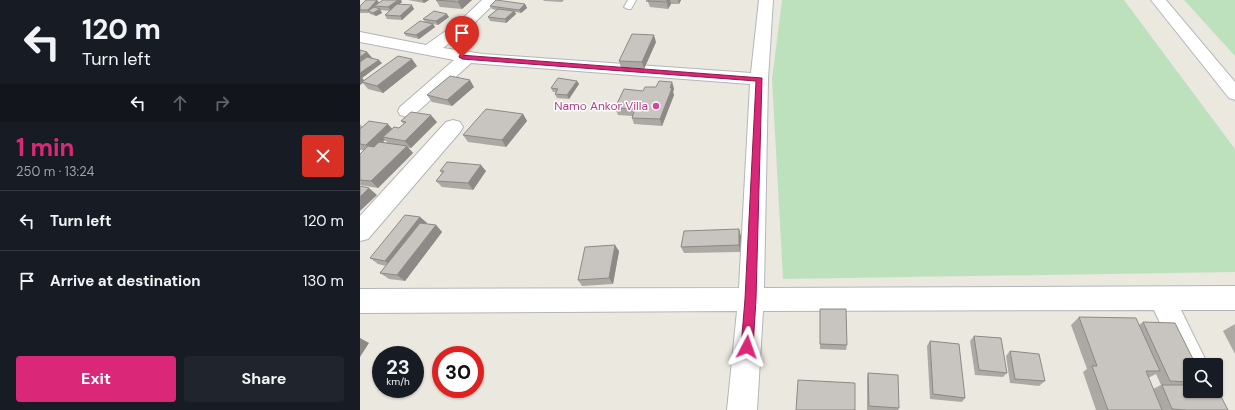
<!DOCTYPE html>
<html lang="en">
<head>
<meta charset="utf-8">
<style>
  :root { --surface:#171b24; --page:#20242c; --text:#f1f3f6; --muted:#9ea1a6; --line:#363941; --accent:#db2777 }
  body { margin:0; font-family:"DM Sans",sans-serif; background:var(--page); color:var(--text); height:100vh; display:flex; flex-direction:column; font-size:15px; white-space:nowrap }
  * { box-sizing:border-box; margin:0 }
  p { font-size:13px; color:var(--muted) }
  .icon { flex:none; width:22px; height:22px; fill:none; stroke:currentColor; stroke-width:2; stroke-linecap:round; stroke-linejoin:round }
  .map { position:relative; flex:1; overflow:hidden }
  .side { display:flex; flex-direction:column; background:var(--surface); width:360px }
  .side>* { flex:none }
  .hud { background:#171b24; color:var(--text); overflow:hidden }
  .controls { position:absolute; left:823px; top:358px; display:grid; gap:8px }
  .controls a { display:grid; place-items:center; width:40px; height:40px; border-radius:4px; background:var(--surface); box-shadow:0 1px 3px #0004; font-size:20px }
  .speed { position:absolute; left:12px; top:346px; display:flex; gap:8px; font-size:20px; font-weight:700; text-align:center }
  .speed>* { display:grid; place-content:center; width:52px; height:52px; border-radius:50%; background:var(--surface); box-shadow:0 1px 3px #0004; line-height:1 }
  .speed small { font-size:10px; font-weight:400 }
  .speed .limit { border:6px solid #d22; background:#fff; color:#111 }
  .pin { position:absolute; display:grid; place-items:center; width:34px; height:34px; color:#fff; margin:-41px -17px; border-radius:50% 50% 50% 0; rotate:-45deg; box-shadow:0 0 4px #0007 }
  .pin .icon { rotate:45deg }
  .me { position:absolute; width:44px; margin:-22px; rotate:4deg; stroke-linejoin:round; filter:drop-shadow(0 0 3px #0008) }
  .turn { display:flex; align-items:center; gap:14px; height:84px; padding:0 16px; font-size:18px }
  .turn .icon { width:52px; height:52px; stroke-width:2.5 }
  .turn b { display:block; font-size:28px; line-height:34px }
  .lanes { display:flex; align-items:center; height:38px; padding:0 16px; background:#0003; justify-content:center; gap:20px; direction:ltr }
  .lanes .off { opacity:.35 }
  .round { display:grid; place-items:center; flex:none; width:42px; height:42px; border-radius:4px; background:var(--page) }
  .overview { display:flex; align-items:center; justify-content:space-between; height:68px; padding:0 16px }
  h1 { font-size:24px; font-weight:700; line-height:30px; color:var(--accent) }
  .primary-button { display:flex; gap:8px; margin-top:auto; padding:8px 16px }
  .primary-button a { flex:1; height:46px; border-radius:4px; background:var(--accent); color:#fff; font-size:16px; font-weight:700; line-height:46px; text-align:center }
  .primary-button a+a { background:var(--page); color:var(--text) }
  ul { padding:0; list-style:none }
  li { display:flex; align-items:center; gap:12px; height:60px; padding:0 16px; border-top:1px solid var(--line) }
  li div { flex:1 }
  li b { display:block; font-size:15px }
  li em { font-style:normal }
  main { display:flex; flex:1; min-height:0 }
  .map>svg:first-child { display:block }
  .green { fill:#bee1bd }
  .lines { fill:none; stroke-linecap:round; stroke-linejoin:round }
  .lane-casing { stroke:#b2b6ba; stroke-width:2 }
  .street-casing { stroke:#b2b6ba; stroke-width:2 }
  .secondary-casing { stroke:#b1b5ba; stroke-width:2 }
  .lane { fill:#fff; fill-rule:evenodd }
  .street { fill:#fff; fill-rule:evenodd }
  .secondary { fill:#fff; fill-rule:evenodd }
  .wall { fill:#aca9a4; fill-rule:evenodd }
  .shaded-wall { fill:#8c8986 }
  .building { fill:#c8c4bf; stroke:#8c8986 }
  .route { fill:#db2777; stroke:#8e194d }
  .hotel-dot { fill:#d1479c; stroke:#fff; stroke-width:1.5 }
  .labels { text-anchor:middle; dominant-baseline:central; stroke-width:3; stroke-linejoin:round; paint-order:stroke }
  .hotel-label { font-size:12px; fill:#b23c85; stroke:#fff; text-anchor:end }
</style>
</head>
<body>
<main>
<section class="side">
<div class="hud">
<div class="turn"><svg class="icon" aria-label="left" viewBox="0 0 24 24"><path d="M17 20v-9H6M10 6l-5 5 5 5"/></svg><div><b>120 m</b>Turn left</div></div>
<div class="lanes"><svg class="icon" aria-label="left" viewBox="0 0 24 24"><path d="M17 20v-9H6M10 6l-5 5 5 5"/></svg><svg class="icon off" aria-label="ahead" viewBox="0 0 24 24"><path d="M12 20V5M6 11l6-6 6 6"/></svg><svg class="icon off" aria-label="right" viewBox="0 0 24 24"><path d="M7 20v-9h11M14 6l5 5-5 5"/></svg></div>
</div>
<div class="overview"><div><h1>1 min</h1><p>250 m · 13:24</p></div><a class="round" style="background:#d93025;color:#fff"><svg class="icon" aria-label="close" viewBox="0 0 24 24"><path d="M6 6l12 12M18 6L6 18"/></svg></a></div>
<ul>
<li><svg class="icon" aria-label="left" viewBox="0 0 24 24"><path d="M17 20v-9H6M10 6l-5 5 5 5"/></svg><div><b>Turn left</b></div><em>120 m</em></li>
<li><svg class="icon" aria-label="arrive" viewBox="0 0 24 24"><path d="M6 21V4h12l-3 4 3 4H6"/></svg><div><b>Arrive at destination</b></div><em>130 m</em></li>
</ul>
<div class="primary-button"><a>Exit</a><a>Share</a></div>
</section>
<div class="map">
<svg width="875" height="410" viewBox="0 0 875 410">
  <rect width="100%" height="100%" fill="#ebe8e0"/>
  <path class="green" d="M422,0H764L875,149V272L423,279L412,79Z
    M824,0H875V56Z"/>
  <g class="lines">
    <g class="lane-casing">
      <path id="lane" d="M268,0H276L271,9H268L264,7Z"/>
    </g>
    <g class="street-casing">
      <path id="street" d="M122,0H138L110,27L83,48L123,54L391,73L399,0H413L408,79L404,288L875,286V310H821L848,365H830V377L824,375L794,310L403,311L397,410H367L377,311L0,313V289L379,288L390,84L111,63L54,115L47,117L40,115L38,111L40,107L94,60L0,42V32L66,45L100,21Z
        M93,120L100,122L103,127L100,132L8,239L0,241V216L86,122Z"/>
    </g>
    <g class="secondary-casing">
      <path id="secondary" d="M791,0H806L875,82V100L869,98Z"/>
    </g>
    <use href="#lane" class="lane"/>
    <use href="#street" class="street"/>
    <use href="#secondary" class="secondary"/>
  </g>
  <path class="wall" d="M17,0L19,3L42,2L39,4L54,9L42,20L27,19L25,15L30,11L20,10L22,13L16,16L10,14V13H0V6Z
    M48,0H69L64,3Z
    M76,0H112L102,9L80,7Z
    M183,0H204L202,2L184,1Z
    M286,0H321L319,4H311L308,9L290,7L288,2H286Z
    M165,4L167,8L161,13L155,12L156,14L146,23L130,21L128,17L136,10L132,9L130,6Z
    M89,17L78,25L73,24L75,27L59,39L46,36L44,33L65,22L63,19Z
    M296,42L284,69L261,68L259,61Z
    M0,50L7,52L13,59L22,63L2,78L4,81L57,66L23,93L8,89L3,83L0,85Z
    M217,81L219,84L209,99L197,98L195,94L196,92H193L191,88Z
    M312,82L314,89L313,92L314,95L302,126L274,124L272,118V116L258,115L255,108L283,91Z
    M114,87L92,106L72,102L67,95Z
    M163,114L167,121L146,147L108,142L103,135Z
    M41,121L77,122L51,148H48L53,153L18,188L0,185V154L4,150H0V124L2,127L32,129L39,128L44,124ZM25,140L28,143L23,142Z
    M80,171H126L113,190L82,187L76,181L82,173Z
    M60,217L67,223L66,224L76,225L82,232L45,281L29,279L20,273L26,266L18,264L10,258Z
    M381,236L380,252L324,253L321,247Z
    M259,251L253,284L222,286L218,280Z
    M460,309L487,345L486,350L460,349Z
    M719,317L779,325L783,322L830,365V391L868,410H736L723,372L727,369L711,325ZM796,374L801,385L793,389L788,378Z
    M875,324V354L863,331Z
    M614,336L647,373L643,377L615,375L610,341Z
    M570,341L605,398L602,402L570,399L567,346Z
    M650,351L685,381L679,386L650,383L646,356Z
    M508,373L539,408L538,410H507V378Z"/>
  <path class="shaded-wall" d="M17,0L20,4L14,6L15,8L9,11L8,10Z
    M38,0H41L42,2L31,11L28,7Z
    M62,0H69L64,3Z
    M100,0H112L102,9L98,2Z
    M307,0H310L311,4L308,9L307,2Z
    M318,0H321L319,4Z
    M165,4L167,8L161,13L159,10Z
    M52,5L54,9L42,20L40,16Z
    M20,9L22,13L16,16L13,13Z
    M154,11L156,14L146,23L145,19Z
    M87,14L89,17L78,25L76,21Z
    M73,24L75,27L59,39L56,35Z
    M294,35L296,42L284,69L282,62Z
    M7,52L13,59L0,68V57Z
    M52,59L57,66L23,93L17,86Z
    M19,60L22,63L2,78L5,81L0,85V73Z
    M110,80L114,87L92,106L87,100Z
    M217,81L219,84L209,99L207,95Z
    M312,82L314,89L313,92L314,95L302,126L300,119L310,88Z
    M163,114L167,121L146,147L142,140Z
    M71,115L77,122L51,148L45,141Z
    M28,124L34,131L23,137L25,140L12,152L6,145Z
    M47,146L53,153L18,188L11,181Z
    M121,165L126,171L113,190L108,183Z
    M9,188L17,195L0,211V197Z
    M60,217L67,223L33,267L25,261Z
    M76,225L82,232L45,281L37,275Z
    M379,229L381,236L380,252L379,245Z
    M255,245L259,251L253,284L249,278Z
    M0,338L9,343L0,357Z"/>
  <path class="building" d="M6,0H17L8,10H0V6Z
    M23,0H38L28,7L14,6Z
    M76,0H100L98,2Z
    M136,0L165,4L159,10L130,6Z
    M288,0H307V2L288,1Z
    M37,4L52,5L40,16L25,15Z
    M14,7L20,9L13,13L8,11Z
    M138,9L154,11L145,19L128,17Z
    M74,11L87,14L76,21L63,19Z
    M60,21L73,24L56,35L44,33Z
    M272,34L294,35L282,62L259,61Z
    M0,50L7,52L0,57Z
    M38,56L52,59L17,86L2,82Z
    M7,57L19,60L0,73V62Z
    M90,76L110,80L87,100L67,95Z
    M198,78L217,81L207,95L195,94L198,89L191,88Z
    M299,81L312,82L310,88H312L300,119L272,118L275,109L255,108L264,89L283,91L285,87H296Z
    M126,109L163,114L142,140L103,135Z
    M51,112L71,115L45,141L23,137L34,127L39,128L46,122L41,121Z
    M9,121L28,124L6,145L0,144V129Z
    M19,142L47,146L11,181L0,180V154L8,146L14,147Z
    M87,162L121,165L108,183L76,181L84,171H80Z
    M0,186L9,188L0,197Z
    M45,215L60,217L25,261L10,258Z
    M60,223L76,225L37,275L20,273Z
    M379,229V245L321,247L324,231Z
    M255,245L249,278L218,280L225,247Z
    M460,309H486L487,345L460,344Z
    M719,317L776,318L800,371H786L802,410H748L732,366H737Z
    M783,322L815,323L836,365H830V382L810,381Z
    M614,336L641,338L647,373L619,370Z
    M570,341L599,344L605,398L573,394Z
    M650,351L679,354L685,381L655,379Z
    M508,373L538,375L539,408L509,406Z
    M438,380L495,383V410H436Z
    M802,385H830V391H856V387L868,410H826L812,409Z"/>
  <path class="route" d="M100,55L402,78L396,299L393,347L391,351L387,352L383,351L381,347L385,299L396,81L102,59L99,57Z"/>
  <circle class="hotel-dot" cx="296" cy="106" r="4"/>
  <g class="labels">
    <g class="hotel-label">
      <text x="288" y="106">Namo Ankor Villa</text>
    </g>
  </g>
</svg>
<div class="controls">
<a><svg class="icon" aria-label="search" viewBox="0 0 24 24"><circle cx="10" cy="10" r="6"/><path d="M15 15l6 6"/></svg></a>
</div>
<div class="speed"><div>23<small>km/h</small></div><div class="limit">30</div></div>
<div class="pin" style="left:102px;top:57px;background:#d93025"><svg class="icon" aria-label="arrive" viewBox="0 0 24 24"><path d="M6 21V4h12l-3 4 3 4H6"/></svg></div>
<svg class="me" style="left:387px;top:347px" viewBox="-20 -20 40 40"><path d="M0-17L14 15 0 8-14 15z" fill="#db2777" stroke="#fff" stroke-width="4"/></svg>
</div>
</main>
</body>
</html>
